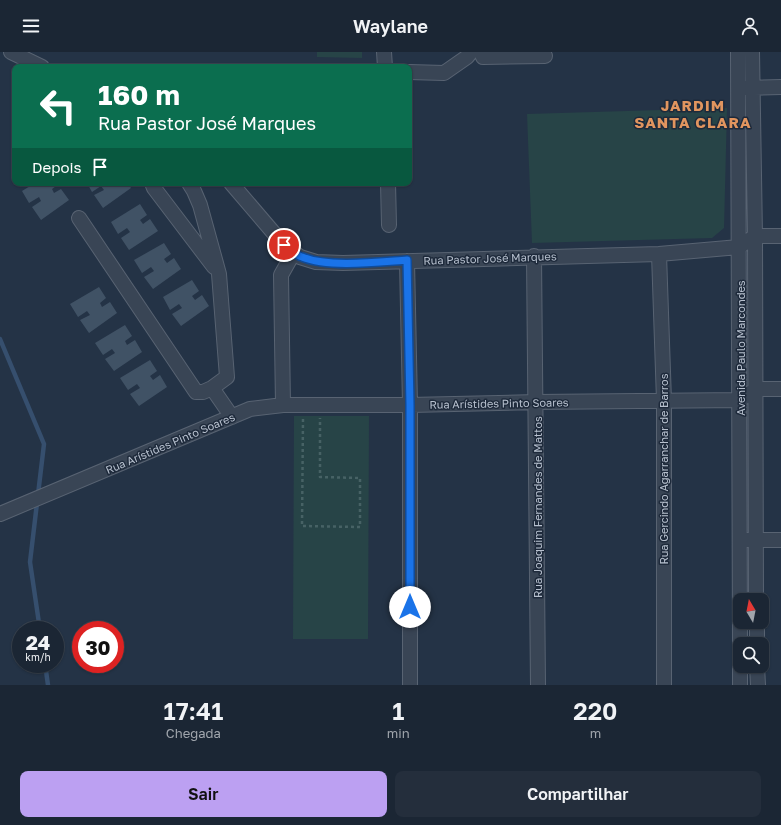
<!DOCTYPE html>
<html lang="pt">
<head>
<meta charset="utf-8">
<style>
  :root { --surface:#1b2634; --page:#242e3c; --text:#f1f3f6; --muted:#a0a5ac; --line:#39434f; --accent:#bca0f2 }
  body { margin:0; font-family:"Golos Text",sans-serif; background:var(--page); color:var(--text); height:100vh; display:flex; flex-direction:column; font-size:15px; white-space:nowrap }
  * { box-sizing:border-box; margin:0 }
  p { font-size:13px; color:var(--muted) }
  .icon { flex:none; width:22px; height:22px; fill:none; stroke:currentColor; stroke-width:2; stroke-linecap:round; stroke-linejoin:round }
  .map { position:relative; height:633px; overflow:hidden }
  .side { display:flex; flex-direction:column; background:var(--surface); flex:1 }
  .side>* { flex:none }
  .banner { position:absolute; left:12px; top:12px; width:400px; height:122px; border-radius:8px; box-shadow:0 1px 3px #0004,0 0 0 1px var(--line); background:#0b6e4f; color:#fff; overflow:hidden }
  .needle { width:26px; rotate:350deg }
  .tools { position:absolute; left:733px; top:541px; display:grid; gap:8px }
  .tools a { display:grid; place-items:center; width:36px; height:36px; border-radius:8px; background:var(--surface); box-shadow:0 1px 3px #0004,0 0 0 1px var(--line); font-size:20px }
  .speed { position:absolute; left:12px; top:569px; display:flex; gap:8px; font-size:20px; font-weight:700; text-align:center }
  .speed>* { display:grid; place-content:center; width:52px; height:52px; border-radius:50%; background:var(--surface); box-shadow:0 1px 3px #0004,0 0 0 1px var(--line); line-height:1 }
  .speed small { font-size:10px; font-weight:400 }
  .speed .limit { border:6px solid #d22; background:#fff; color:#111 }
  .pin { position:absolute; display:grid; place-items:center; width:34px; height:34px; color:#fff; margin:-17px; border:2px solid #fff; border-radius:50%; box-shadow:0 1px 4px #0007 }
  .me { position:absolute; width:44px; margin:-22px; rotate:0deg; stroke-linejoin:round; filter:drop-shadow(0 0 3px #0008) }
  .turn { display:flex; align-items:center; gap:14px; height:84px; padding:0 20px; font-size:18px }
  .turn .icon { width:52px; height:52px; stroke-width:2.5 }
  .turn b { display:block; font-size:28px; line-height:34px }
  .then { display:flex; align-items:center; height:38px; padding:0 20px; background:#0003; gap:8px; font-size:15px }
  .eta { display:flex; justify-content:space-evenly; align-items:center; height:68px; text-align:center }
  .eta b { font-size:24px; font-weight:600; line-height:28px }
  .button { display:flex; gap:8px; margin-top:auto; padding:8px 20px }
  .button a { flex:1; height:46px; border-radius:8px; background:var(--accent); color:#111; font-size:16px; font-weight:600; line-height:46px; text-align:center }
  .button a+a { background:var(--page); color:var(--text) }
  header { display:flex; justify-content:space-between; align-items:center; height:52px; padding:0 20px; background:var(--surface); font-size:18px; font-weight:600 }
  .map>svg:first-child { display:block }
  .green { fill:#274447 }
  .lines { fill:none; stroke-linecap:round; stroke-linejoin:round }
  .stream { stroke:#364f6e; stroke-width:4.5 }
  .building { fill:#405265 }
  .minor-casing { stroke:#586372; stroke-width:16 }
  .path { stroke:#476265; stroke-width:2.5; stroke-dasharray:3 3; stroke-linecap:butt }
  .minor { stroke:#394555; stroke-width:14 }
  .route-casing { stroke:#114b97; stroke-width:10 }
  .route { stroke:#1a73e8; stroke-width:7 }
  .labels { text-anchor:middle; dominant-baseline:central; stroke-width:3; stroke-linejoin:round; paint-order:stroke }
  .street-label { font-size:11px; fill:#b7c0ce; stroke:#1e2a3b }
  .district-label { font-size:15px; font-weight:bold; letter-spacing:1px; fill:#e1955f; stroke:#1e2a3b }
</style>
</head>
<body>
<header><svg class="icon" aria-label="menu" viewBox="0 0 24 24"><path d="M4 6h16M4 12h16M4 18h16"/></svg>Waylane<svg class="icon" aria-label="person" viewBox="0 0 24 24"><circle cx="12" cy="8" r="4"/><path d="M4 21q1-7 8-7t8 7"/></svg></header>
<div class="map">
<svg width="781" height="633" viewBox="0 0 781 633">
  <rect width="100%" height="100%" fill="#243346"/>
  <path class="green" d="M317,0H362V6L317,5Z
    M727,56L724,176L712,186L532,191L527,62Z
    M294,364H369L368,587H293Z"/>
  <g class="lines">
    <path class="stream" d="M0,287L44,392L30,510L40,578
      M45,612L48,633"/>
  </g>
  <path class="building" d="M35,131H58L59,132L52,137L54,141L61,137L69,148L41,168L32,155L41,149L39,145L29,151L22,139Z
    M87,131H128L131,136L103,156L94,143L104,138L101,134L92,140Z
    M140,152L147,163L140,168L143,172L150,167L158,179L129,198L121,186L130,180L127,176L118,182L111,170Z
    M164,191L171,202L164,207L167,211L174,206L181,217L153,237L144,225L154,219L151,215L142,221L134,208Z
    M192,228L199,239L192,244L195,248L202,243L209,254L181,274L172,262L182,256L179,252L170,258L163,245Z
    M99,235L106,246L100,251L102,255L110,250L117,261L89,281L80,268L90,263L87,259L78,265L70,252Z
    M125,273L132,284L125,289L127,293L135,288L142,300L114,319L105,307L115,301L112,297L103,303L95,291Z
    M150,308L157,319L150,324L153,328L160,323L167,335L139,354L130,342L140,336L137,332L128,338L120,326Z"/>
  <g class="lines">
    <g class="minor-casing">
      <path id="minor" d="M11,0L42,15
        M384,0L385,15
        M481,0L483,5L545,4
        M738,0L740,592
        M752,0L755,184L756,548
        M409,20L444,21L467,5L471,0
        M743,36L781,35
        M152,131L154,136L214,215
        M189,131L194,139L200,153L219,222L227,325L212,336L232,365
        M231,131L284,193L300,205L316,210L343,211L659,202L739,195L755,184
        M388,131L389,173
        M79,166L196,340H203L212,336
        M755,184H781
        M659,202L664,349V633
        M534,204L538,633
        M407,209L410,353V633
        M283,353L281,223L294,200
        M0,462L250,357L283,353H410L537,350L740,348L756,337H781
        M747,488H781
        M757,570V592
        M740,614V633
        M757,614L758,633"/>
    </g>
    <path class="path" d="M303,367L302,474L360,475V426L320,425V366"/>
    <use href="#minor" class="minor"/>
  </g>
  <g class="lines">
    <g class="route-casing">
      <path id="route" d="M284,193C289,197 295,203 302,205C329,216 378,210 407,208L410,353V555"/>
    </g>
    <use href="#route" class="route"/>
  </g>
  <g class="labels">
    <g class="street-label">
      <text transform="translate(490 206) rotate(-2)">Rua Pastor José Marques</text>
      <text transform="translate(740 296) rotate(-90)">Avenida Paulo Marcondes</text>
      <text transform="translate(499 351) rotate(-1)">Rua Arístides Pinto Soares</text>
      <text transform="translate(170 391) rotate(-23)">Rua Arístides Pinto Soares</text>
      <text transform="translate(663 417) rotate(-90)">Rua Gercindo Agarranchar de Barros</text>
      <text transform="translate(537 455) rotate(-90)">Rua Joaquim Fernandes de Mattos</text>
    </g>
    <g class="district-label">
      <text x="693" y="53">JARDIM<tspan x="693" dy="17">SANTA CLARA</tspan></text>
    </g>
  </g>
</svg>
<div class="tools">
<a><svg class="needle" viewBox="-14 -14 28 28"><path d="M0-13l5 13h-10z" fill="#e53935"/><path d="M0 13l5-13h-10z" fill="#a0a5ac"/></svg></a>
<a><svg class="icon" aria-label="search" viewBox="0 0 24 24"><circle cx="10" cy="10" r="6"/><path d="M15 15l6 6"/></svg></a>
</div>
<div class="speed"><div>24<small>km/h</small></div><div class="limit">30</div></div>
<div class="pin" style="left:284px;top:193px;background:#d93025"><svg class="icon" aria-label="arrive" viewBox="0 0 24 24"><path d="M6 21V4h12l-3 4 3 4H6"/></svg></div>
<svg class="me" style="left:410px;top:555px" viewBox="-20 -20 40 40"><circle r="19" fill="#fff"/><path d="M0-13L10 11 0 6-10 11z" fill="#1a73e8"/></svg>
<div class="banner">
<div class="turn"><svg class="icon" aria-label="left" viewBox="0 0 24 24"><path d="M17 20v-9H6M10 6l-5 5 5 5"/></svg><div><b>160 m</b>Rua Pastor José Marques</div></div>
<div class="then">Depois<svg class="icon" aria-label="arrive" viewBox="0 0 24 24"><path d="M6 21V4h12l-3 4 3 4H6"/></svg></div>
</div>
</div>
<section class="side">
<div class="eta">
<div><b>17:41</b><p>Chegada</p></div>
<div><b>1</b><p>min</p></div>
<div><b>220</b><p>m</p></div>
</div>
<div class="button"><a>Sair</a><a>Compartilhar</a></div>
</section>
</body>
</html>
